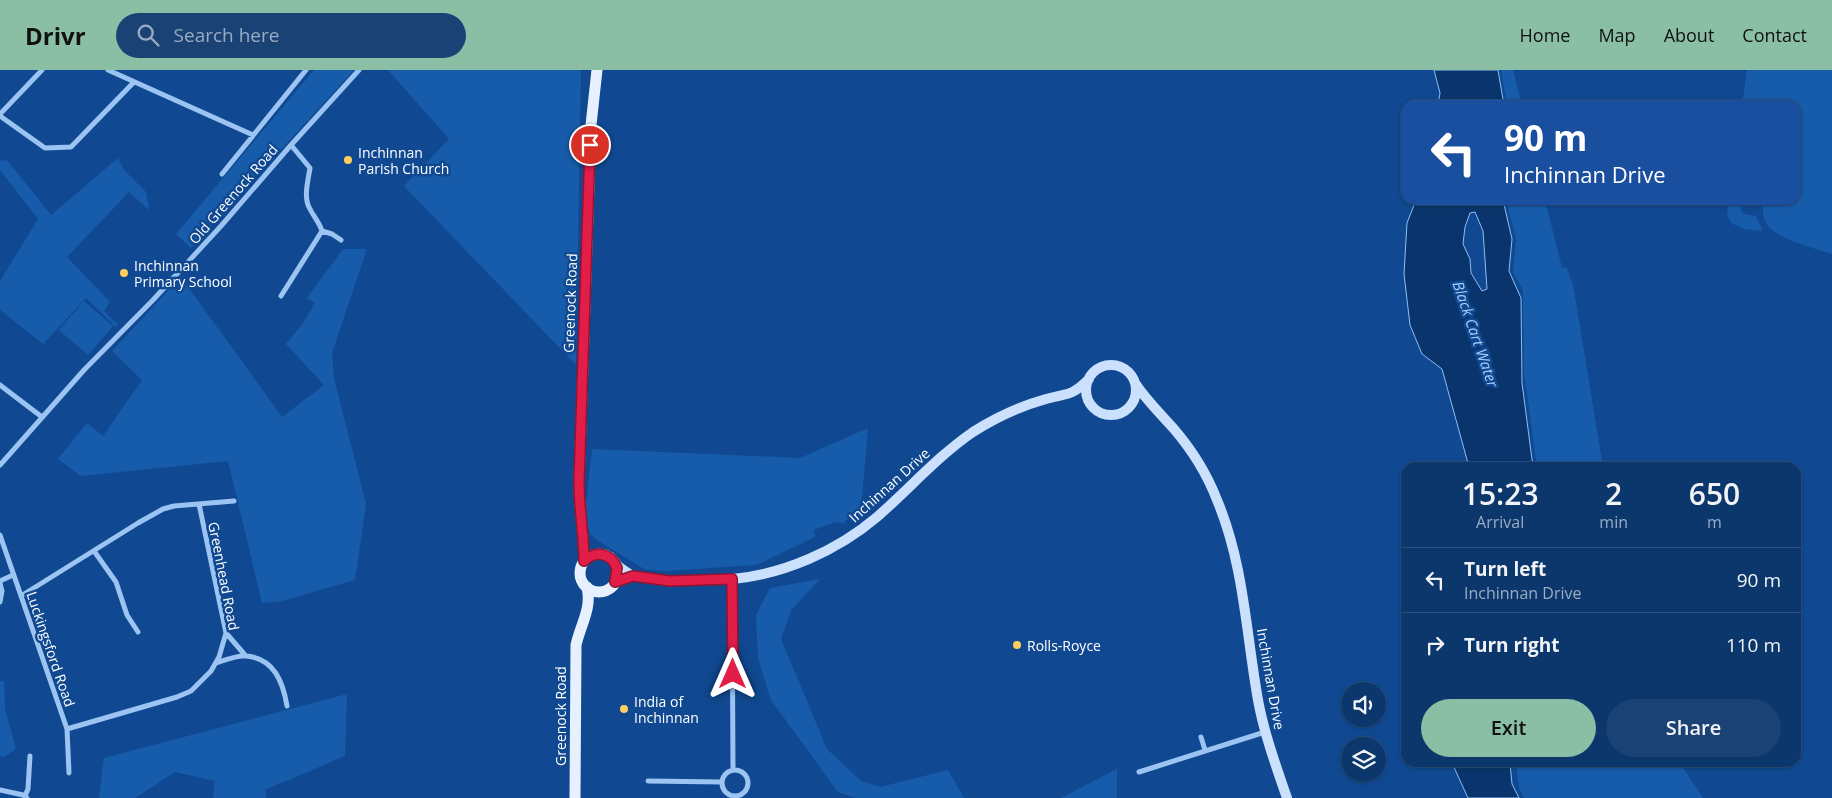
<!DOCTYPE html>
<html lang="en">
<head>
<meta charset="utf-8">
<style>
  :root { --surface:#0c376d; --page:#1a4275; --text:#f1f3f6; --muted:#9aacc2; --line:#2c5180; --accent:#8abfa5 }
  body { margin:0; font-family:"Open Sans",sans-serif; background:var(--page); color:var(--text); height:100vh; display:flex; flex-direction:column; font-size:19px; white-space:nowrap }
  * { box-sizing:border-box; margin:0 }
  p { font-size:16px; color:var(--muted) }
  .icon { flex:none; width:28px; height:28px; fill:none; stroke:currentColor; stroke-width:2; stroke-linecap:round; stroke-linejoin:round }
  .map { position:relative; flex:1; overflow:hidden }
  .details { position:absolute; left:1401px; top:392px; width:400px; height:305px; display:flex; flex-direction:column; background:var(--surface); border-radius:15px; box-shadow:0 1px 4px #0004,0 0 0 1px var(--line) }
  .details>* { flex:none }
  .guide { position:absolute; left:1401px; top:30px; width:400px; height:105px; border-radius:15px; box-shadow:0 1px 4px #0004,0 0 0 1px var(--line); background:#1a4fa0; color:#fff; overflow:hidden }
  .fabs { position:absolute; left:1341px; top:612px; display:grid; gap:10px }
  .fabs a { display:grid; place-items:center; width:45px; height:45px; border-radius:50%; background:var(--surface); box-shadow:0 1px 4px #0004,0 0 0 1px var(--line); font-size:25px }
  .pin { position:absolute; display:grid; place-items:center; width:42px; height:42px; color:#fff; margin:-21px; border:2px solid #fff; border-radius:50%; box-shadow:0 1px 5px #0007 }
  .me { position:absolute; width:55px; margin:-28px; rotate:0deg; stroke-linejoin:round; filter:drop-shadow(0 0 4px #0008) }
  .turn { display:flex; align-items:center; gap:18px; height:105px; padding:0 20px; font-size:22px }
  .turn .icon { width:65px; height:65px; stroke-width:2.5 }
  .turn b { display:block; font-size:35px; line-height:42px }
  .eta { display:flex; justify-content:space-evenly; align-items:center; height:85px; text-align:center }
  .eta b { font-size:30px; font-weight:600; line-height:35px }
  .action { display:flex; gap:10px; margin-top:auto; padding:10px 20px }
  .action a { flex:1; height:58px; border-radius:30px; background:var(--accent); color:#111; font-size:20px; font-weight:600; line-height:58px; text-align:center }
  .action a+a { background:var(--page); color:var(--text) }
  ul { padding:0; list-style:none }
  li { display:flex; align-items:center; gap:15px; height:65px; padding:0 20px; border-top:1px solid var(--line) }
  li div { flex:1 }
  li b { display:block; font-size:19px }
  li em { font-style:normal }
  header { display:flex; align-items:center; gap:30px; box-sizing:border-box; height:70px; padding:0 25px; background:var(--accent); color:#111 }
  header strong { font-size:24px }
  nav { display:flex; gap:28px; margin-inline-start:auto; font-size:18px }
  .search { width:350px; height:45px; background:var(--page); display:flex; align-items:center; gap:12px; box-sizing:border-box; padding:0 18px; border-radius:28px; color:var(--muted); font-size:19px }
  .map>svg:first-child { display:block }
  .green { fill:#175cab }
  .water { fill:#09356c; stroke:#8cbff7; fill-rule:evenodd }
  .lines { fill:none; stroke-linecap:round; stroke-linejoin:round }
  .street { stroke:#9bc4f3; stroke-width:5 }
  .secondary { stroke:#cae0fd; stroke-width:10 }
  .primary { stroke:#e7f0ff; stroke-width:11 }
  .route-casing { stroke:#92132f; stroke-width:12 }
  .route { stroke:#e11d48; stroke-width:9 }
  .poi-dot { fill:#ffce5d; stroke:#104991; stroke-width:2 }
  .labels { text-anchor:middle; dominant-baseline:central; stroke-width:5; stroke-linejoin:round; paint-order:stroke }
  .poi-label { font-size:14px; fill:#fff; stroke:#104991; text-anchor:start }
  .street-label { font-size:14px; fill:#fff; stroke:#104991 }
  .water-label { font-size:15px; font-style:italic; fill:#a7cefa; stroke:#104991 }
</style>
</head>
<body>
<header>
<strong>Drivr</strong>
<div class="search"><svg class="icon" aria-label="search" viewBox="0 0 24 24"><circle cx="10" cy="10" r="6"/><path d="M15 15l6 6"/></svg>Search here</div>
<nav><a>Home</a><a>Map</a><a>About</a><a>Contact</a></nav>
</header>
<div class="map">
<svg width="1832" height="728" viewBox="0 0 1832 728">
  <rect width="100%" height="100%" fill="#104991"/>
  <path class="green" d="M314,0H354L191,178L176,164Z
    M388,0H581L576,295L404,116L449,69Z
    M1501,0H1513L1522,35H1507Z
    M1747,0H1832V184C1815,178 1775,169 1766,153C1762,146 1763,138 1763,130H1796V35H1742Z
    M118,88L124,100L146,122L149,140L129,122L67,187L110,232L104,241L118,255L116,257L86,228L43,274L0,240V211L38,149L0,100V91L7,90L51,145Z
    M1506,130H1545L1562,198L1566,197L1573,214L1603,397H1537L1524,301L1523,220L1513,203L1516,168Z
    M1729,130H1740L1741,141L1744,144L1756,146L1762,159L1761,161L1744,159L1731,153L1727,144Z
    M343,179H367L332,283L334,308L366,434L355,510L282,531L262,533L228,391L81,406L58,389L87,353L103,366L142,310L112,281L181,207L282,347L324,315L286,274L304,252L315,233L307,228Z
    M84,231L113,256L88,285L59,260Z
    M868,358L861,439L843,453L835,452L814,460L815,467L756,495L666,501L644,499L600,472L590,464L585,443L592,379L800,388Z
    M820,509L791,540L781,569L827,679L861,711L880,717L948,700L964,728H855L838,722L771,630L758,588L756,545L770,518Z
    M0,611H4L5,639L16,679L3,687L0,686Z
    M347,624L345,686L265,720L266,728H213L215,711L175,702L135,728H99L104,688Z
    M1516,693H1680L1703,728H1524L1519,718Z
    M1117,699V728H1061Z"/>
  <path class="water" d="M1434,0H1498L1504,35H1438L1440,23Z
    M1416,130H1503L1512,169L1509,201L1521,228L1522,313L1533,397H1469L1442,299L1422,284L1410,255L1404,204L1407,153ZM1475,142L1483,161L1487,219L1482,221L1471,203L1470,189L1463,174L1465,157L1470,143Z
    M1452,693H1510L1512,714L1519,728H1468Z"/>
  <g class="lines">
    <path class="street" d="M108,0L253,65
      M0,44L42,0
      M0,46L45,78L71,77L134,12
      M291,75L310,98C308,111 303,128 310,139C314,147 319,152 322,161L332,164L341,170
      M222,104L306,0
      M281,226L322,161
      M0,315L42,347
      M0,395L84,300L153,230L221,156L291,75L359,0
      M0,465L67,659L69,703
      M94,481L116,512L127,545L138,562
      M732,509L733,699
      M0,511L13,505
      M0,513L2,521L0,532
      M21,526L138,453L163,439L174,436L234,431
      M226,563L245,585
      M216,593C225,590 237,585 246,586C274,588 283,612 287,636
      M67,659L177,627L191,621L211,601L219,587L226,563L199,434
      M1201,667L1205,680
      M722 713a13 13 0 1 1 26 0a13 13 0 1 1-26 0Z
      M1139,702L1265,662
      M648,711L722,712
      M0,720L23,725L27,728
      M25,726L28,719L30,686"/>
    <path class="secondary" d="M1086 320a25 25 0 1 1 50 0a25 25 0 1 1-50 0Z
      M1135,313C1146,330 1160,343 1174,359C1192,380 1207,404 1217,430C1244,494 1246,563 1258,630C1264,663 1276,696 1287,728
      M615,494C621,498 628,504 634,506C655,511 678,511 698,510C710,510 721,510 733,509C784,504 837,481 877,447C909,419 938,386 973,362C995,348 1021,336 1046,329C1067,323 1071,327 1089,309
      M615,512L633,506"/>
    <path class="primary" d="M580 503a19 19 0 1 1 38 0a19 19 0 1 1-38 0Z
      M584,491C584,465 579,439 579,412L591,55L597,0
      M575,728L576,575C581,553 592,539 587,517"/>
  </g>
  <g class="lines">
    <g class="route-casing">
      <path id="route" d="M590,75L579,412C579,439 584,465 584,491C596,480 611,483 617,498L615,512L633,506L670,511L732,509L733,604"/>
    </g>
    <use href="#route" class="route"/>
  </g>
  <g class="poi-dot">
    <circle cx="348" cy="90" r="5"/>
    <circle cx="124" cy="203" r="5"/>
    <circle cx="1017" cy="575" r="5"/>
    <circle cx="624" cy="639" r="5"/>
  </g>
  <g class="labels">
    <g class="poi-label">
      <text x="358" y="82">Inchinnan<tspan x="358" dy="16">Parish Church</tspan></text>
      <text x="134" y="195">Inchinnan<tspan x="134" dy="16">Primary School</tspan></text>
      <text x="1027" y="575">Rolls-Royce</text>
      <text x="634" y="631">India of<tspan x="634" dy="16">Inchinnan</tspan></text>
    </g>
    <g class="street-label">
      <text transform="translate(233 124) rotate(-49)">Old Greenock Road</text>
      <text transform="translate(570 233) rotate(-88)">Greenock Road</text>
      <text transform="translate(889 415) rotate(-42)">Inchinnan Drive</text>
      <text transform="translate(224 506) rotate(79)">Greenhead Road</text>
      <text transform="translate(51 579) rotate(71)">Luckingsford Road</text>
      <text transform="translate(1271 609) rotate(80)">Inchinnan Drive</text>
      <text transform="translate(560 646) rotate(-90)">Greenock Road</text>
    </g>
    <g class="water-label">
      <text transform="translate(1476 264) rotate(71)">Black Cart Water</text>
    </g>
  </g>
</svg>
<div class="fabs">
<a><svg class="icon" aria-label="sound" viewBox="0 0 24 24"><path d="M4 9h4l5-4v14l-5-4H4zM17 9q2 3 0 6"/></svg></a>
<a><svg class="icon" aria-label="layers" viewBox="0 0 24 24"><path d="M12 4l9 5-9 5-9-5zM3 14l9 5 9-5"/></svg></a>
</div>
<div class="pin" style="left:590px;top:75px;background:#d93025"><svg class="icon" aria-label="arrive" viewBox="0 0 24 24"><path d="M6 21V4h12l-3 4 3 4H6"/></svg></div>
<svg class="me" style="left:733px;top:604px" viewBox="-20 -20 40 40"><path d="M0-17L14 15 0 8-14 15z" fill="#e11d48" stroke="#fff" stroke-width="4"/></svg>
<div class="guide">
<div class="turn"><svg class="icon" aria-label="left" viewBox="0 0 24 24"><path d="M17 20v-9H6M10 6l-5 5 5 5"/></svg><div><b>90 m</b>Inchinnan Drive</div></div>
</div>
<section class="details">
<div class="eta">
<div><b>15:23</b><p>Arrival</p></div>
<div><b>2</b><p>min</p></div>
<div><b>650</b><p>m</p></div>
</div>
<ul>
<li><svg class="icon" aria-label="left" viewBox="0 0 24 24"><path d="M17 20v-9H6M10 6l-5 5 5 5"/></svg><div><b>Turn left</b><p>Inchinnan Drive</p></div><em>90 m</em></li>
<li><svg class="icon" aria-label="right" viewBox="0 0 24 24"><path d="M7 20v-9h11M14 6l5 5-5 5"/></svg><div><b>Turn right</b></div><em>110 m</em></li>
</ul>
<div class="action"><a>Exit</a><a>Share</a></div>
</section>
</div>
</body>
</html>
